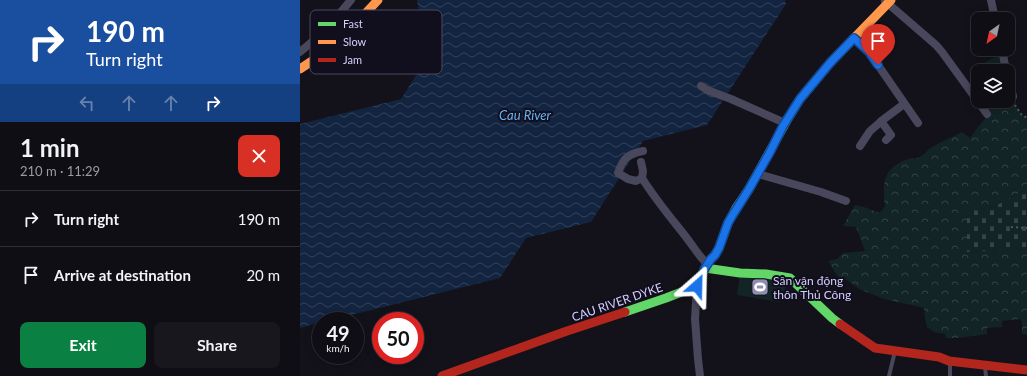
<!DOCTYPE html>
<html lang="en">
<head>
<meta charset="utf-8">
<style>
  :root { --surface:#0e0e14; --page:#17171d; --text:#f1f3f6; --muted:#9b9ca0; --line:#2e2e34; --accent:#0b8043 }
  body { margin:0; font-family:Lato,sans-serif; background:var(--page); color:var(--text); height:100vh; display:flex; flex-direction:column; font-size:15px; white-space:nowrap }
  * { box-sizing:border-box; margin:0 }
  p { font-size:13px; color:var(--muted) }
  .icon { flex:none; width:22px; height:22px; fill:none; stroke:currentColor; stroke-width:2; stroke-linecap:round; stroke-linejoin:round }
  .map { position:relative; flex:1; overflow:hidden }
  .side { display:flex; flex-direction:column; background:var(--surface); width:300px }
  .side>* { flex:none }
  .banner { background:#1a4fa0; color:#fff; overflow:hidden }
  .needle { width:26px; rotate:213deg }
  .buttons { position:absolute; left:671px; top:12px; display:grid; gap:8px }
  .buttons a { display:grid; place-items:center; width:44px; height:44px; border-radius:8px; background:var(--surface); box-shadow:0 2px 10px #0003,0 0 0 1px var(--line); font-size:20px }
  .speed { position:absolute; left:12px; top:312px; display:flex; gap:8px; font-size:20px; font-weight:700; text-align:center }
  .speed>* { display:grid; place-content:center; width:52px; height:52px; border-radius:50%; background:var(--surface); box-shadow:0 2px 10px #0003,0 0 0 1px var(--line); line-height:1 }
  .speed small { font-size:10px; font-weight:400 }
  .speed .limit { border:6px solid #d22; background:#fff; color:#111 }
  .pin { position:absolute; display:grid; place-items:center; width:34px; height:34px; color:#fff; margin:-41px -17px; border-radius:50% 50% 50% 0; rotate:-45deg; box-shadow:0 0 4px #0007 }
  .pin .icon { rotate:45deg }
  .me { position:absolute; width:44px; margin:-22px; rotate:25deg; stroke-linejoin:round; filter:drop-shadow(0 0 3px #0008) }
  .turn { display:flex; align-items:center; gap:14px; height:84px; padding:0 20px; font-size:18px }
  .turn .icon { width:52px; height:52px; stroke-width:2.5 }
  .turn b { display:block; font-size:28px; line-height:34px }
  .lanes { display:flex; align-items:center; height:38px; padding:0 20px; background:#0003; justify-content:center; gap:20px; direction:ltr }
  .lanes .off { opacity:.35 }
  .round { display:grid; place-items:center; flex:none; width:42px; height:42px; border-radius:8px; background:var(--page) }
  .headline { display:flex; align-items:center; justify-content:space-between; height:68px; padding:0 20px }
  h1 { font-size:24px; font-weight:700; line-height:30px }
  .cta { display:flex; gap:8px; margin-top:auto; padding:8px 20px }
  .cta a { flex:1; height:46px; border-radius:8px; background:var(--accent); color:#fff; font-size:16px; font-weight:700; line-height:46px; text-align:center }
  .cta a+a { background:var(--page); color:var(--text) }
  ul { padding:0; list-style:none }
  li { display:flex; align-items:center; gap:12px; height:56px; padding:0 20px; border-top:1px solid var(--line) }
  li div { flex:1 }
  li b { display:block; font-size:15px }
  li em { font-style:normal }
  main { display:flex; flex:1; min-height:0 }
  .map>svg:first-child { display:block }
  .grass { fill:#122425 }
  .forest { fill:url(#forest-crowns) }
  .cemetery { fill:url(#cemetery-stones) }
  .water { fill:url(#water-waves) }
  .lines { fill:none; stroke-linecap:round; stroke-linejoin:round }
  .path { stroke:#4b5862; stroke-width:2; stroke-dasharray:2 3; stroke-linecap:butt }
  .lane { stroke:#48475b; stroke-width:4 }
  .street { stroke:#48475b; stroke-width:8 }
  .fast { stroke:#63d668; stroke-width:9 }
  .slow { stroke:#ff974d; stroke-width:9 }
  .jam { stroke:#b3261e; stroke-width:9 }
  .route-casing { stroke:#114b97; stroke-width:10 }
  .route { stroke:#1a73e8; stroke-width:7 }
  .labels { text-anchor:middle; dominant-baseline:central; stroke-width:4; stroke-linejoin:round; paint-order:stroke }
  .poi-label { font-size:12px; fill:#d4d0fb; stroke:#110e1e; text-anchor:start }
  .street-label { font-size:12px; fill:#d4d0fb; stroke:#110e1e }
  .water-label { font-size:13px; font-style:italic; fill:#67b2f1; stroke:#110e1e }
  .key { fill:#110e1e; stroke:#4c4860; stroke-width:1 }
  .key-label { font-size:11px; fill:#d4d0fb }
</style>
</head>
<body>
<main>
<section class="side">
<div class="banner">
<div class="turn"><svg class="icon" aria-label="right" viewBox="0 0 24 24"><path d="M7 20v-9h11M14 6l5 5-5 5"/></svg><div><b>190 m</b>Turn right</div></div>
<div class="lanes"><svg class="icon off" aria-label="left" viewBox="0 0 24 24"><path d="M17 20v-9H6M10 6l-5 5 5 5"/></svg><svg class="icon off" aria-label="ahead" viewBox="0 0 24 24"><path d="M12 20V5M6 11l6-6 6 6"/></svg><svg class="icon off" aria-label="ahead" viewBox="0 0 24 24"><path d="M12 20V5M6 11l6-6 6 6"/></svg><svg class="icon" aria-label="right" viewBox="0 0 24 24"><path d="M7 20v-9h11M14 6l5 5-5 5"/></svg></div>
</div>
<div class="headline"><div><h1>1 min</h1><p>210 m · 11:29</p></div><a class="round" style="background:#d93025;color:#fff"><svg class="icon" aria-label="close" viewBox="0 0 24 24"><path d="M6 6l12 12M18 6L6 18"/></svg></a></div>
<ul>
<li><svg class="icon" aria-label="right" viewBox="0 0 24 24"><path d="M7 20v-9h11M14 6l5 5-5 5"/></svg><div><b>Turn right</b></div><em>190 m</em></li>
<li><svg class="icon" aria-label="arrive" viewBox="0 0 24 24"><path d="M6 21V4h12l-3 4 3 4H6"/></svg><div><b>Arrive at destination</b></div><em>20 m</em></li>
</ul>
<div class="cta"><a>Exit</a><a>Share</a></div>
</section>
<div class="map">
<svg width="727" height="376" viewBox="0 0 727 376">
  <defs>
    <pattern id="forest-crowns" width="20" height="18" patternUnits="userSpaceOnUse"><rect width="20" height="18" fill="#122425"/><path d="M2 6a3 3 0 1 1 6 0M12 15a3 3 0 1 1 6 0" fill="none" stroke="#344346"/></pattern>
    <pattern id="cemetery-stones" width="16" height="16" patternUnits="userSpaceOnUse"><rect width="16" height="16" fill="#122425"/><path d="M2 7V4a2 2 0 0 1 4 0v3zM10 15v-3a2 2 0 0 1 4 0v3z" fill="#344346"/></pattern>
    <pattern id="water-waves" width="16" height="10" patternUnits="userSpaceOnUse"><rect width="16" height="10" fill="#12243f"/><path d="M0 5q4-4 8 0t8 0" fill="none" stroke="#34435c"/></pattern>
  </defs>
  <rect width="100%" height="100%" fill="#13121a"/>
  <path class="grass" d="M440,273L490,278L479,302L437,295Z"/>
  <path class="forest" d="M702,53L706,71H681L680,69L684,63Z
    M708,77L715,105L721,114L727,118V189L693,207L667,211V252L727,249V335L722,334V325L721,319L702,321V327L687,328V334L658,338H646L645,334L634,332L627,327L625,319L624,308L584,299L559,289L543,277L540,280L528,261L537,259L543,253L565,251L556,227L543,226L555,205L564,207L580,213L585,206C582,183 583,168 608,159C612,158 617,159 620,157C624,155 627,150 632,147C641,141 652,138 662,132L670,138L679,126L689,114L684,110L687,105V101H708Z"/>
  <path class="cemetery" d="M727,189V249L667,252V211L693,207Z"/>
  <path class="water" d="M117,0H485L486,4L407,125L343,141L291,222L226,238L200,278L27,321H21V322L0,328V124L101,99L127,58Z"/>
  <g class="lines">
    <path class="path" d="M715,105L721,114L727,118
      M711,227L727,228"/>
    <path class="lane" d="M650,362V376
      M685,367L686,376
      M589,376L595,351"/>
    <path class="street" d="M691,0L695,19
      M585,1L636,45L642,52L687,114
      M553,38L569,52L618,123
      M702,49L706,71
      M0,52L25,31L51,0
      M708,77L713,96
      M401,86L407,90L431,99L485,123
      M581,121L591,135L586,140
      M560,146L570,131L584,119L604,104
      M343,151C328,154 323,158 318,173L328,179L336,181L342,178C355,199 371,218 386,237C393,246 399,256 407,264
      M341,162L343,171L342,178
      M458,174L521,192L546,201
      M397,286L395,319L398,359L400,376"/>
    <path class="fast" d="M405,268L440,273L466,274L490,278L532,318L540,324
      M325,312L366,298L397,286L405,268L411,259L415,255L419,248L428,223L436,208L449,189L486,122"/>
    <path class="slow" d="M0,69L36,45L78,0
      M486,122L500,99L530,63L591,0"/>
    <path class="jam" d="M540,324L575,348L639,357L649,361L727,370
      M142,376L267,331L325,312"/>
  </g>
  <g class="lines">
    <g class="route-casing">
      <path id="route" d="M397,286L405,268L411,259L415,255L419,248L428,223L432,216L449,189L470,152L483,126L500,99L530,63L554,38L569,52L578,65"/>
    </g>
    <use href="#route" class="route"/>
  </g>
  <defs>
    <g id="stadium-square" transform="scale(0.9)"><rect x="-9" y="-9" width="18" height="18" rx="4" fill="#908eac" stroke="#110e1e"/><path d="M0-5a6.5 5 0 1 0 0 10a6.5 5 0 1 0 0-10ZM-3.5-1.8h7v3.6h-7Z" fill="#fff"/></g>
  </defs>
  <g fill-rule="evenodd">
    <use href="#stadium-square" x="460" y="287"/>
  </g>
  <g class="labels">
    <g class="poi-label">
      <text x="473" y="280">Sân vận động<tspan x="473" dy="14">thôn Thủ Công</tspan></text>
    </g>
    <g class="street-label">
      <text transform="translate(317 302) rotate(-19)">CAU RIVER DYKE</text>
    </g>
    <g class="water-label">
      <text x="225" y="115">Cau River</text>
    </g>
  </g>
  <rect x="10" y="10" width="132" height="64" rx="6" class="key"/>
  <rect x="18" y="22" width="18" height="4" fill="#63d668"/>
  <rect x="18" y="40" width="18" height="4" fill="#ff974d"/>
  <rect x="18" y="58" width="18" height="4" fill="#b3261e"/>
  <g class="key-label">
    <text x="43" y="28">Fast</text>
    <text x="43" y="46">Slow</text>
    <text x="43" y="64">Jam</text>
  </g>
</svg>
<div class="buttons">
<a><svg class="needle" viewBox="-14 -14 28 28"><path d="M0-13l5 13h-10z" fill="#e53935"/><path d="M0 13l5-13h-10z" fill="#9b9ca0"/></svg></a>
<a><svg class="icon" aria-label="layers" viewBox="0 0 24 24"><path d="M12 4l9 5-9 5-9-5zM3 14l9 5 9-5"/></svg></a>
</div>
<div class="speed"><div>49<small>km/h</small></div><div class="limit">50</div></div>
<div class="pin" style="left:578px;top:65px;background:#d93025"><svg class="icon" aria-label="arrive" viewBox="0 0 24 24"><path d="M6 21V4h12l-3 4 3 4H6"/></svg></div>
<svg class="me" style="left:397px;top:286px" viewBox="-20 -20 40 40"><path d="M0-17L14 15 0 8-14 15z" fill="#1a73e8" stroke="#fff" stroke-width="4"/></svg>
</div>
</main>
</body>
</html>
